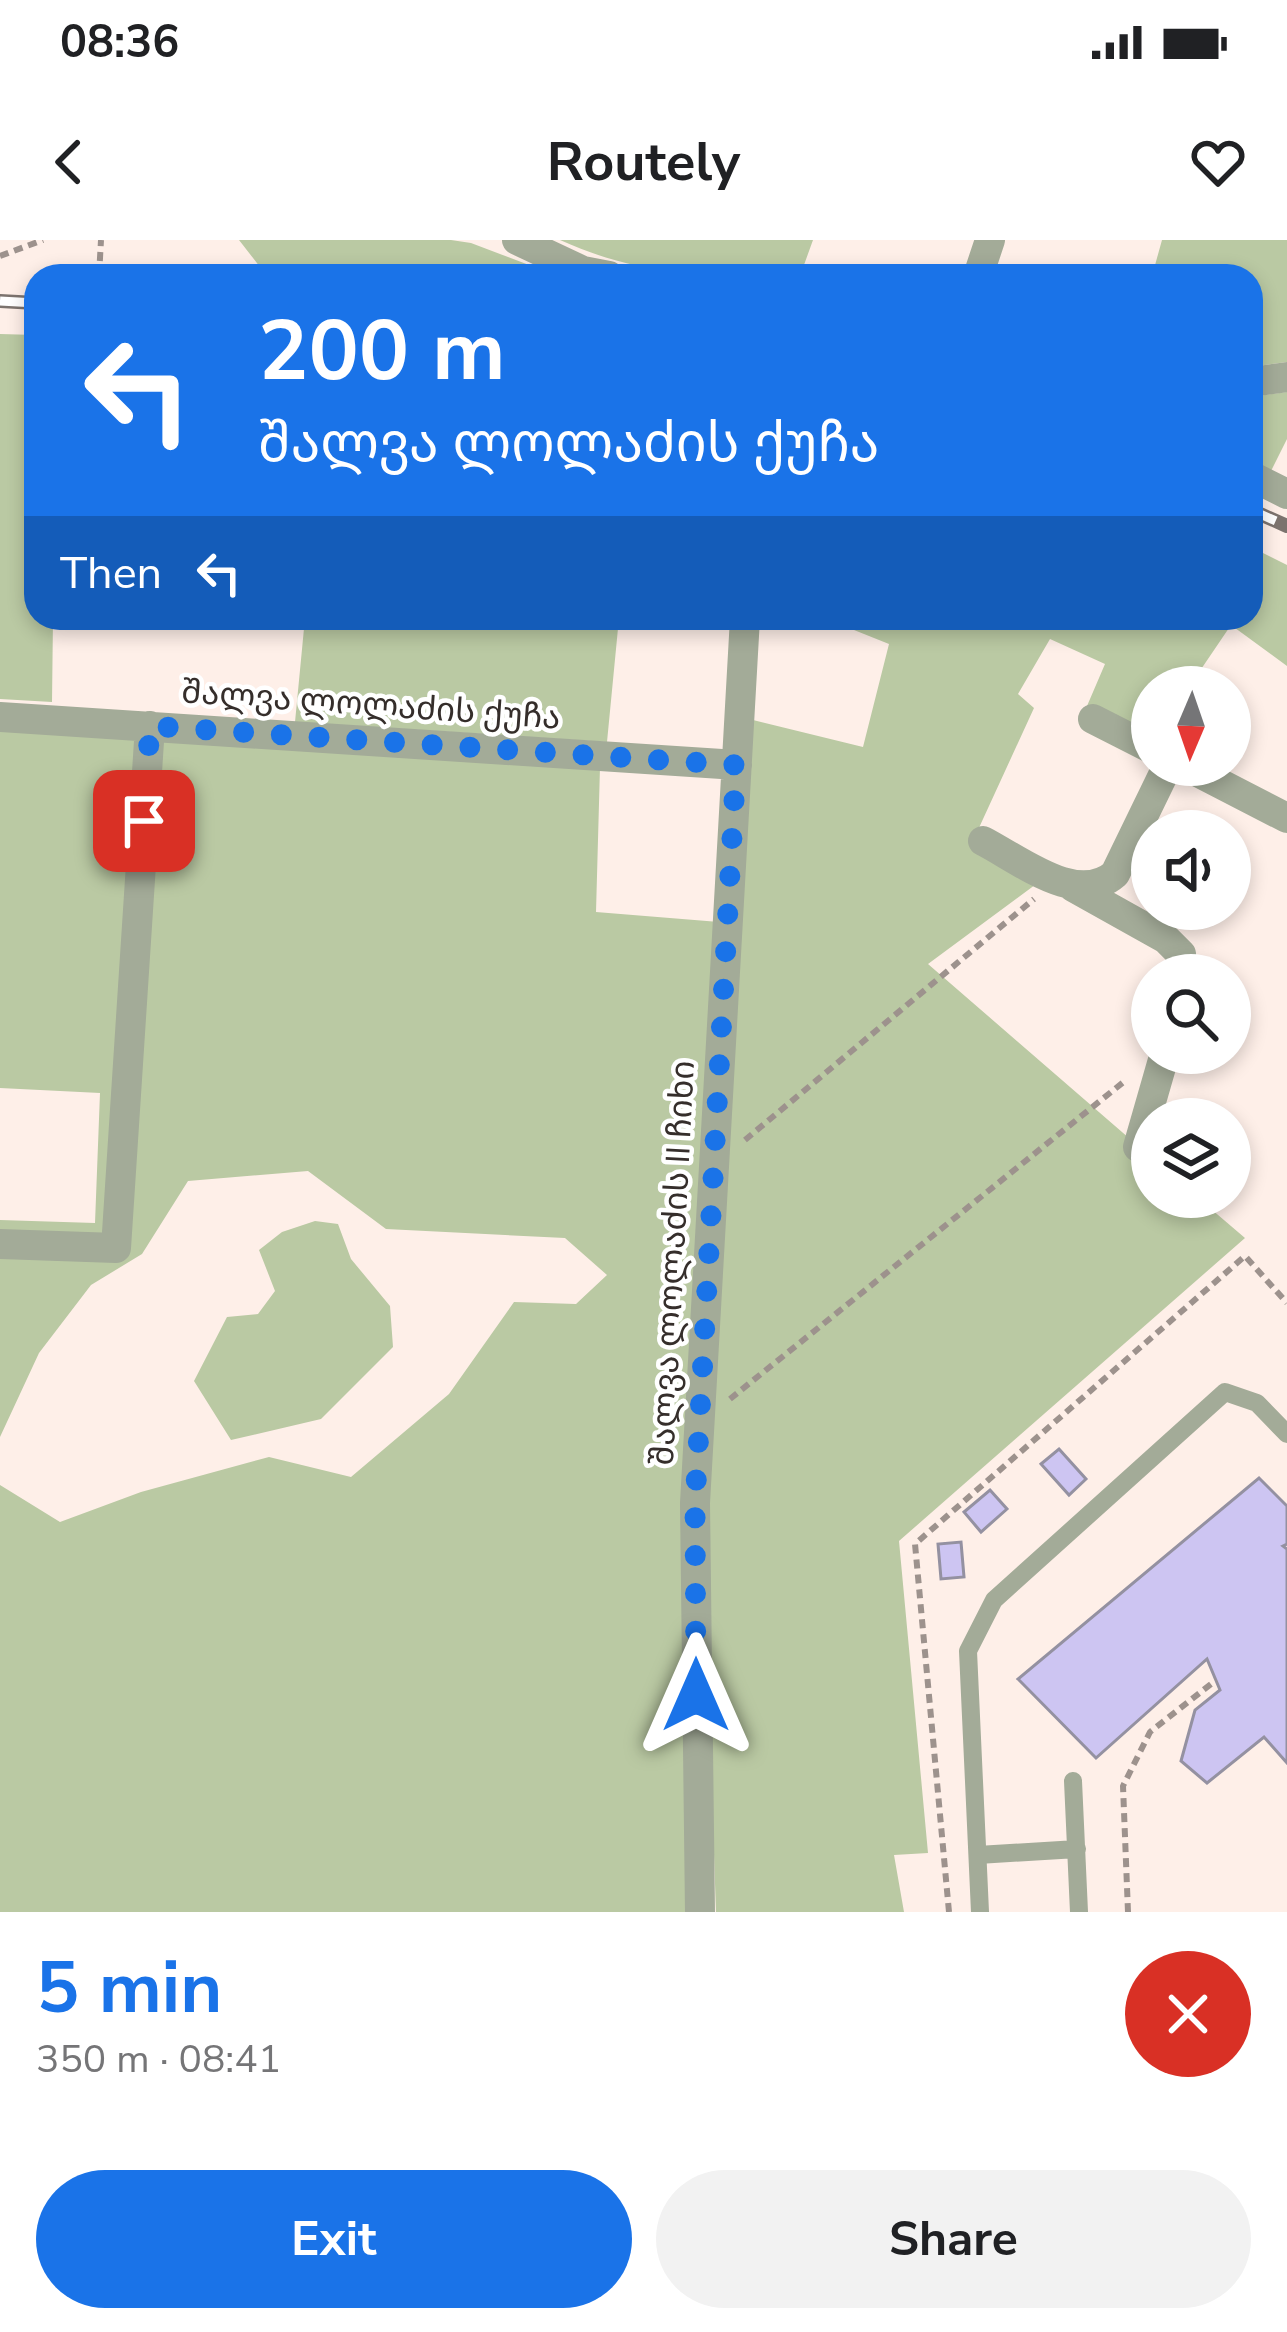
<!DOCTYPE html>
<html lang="en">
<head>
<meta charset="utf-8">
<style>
  :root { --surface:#fff; --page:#f2f2f2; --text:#202124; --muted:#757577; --accent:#1a73e8 }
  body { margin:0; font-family:"Nunito Sans","Noto Sans Georgian",sans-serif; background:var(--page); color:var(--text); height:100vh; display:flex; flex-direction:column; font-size:45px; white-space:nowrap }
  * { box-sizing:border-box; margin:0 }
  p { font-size:39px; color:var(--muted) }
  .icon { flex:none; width:66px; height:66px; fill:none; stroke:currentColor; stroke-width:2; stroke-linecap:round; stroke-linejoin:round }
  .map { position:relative; height:1672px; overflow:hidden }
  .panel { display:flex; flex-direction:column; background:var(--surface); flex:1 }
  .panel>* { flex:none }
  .hud { position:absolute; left:24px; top:24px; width:1239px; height:366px; border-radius:36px; box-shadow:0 6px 18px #0003; background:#1a73e8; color:#fff; overflow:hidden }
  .needle { width:78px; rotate:182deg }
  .buttons { position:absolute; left:1131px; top:426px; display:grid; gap:24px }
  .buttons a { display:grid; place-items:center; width:120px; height:120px; border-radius:50%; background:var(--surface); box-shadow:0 6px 18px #0003; font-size:60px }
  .pin { position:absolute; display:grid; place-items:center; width:102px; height:102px; color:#fff; margin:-51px; border-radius:24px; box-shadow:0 6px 18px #0006 }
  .me { position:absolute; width:132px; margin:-66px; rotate:0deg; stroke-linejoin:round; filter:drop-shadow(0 0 9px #0008) }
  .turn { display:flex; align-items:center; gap:42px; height:252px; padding:0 36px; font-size:54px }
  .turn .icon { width:156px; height:156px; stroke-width:2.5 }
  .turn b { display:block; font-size:84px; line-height:102px }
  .then { display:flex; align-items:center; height:114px; padding:0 36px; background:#0003; gap:24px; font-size:45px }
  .round { display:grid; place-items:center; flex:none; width:126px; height:126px; border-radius:63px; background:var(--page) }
  .head { display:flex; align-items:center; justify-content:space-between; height:204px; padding:0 36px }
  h1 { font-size:72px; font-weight:700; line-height:90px; color:var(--accent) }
  .action { display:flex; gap:24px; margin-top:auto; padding:24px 36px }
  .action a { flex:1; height:138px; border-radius:72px; background:var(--accent); color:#fff; font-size:48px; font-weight:700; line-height:138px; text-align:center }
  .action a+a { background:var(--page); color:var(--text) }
  .status { display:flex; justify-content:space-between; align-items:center; height:84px; padding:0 60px; background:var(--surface); direction:ltr }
  .status svg { height:33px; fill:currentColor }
  header { display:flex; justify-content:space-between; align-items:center; height:156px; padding:0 36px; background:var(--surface); font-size:54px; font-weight:700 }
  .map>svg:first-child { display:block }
  .green { fill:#bac9a3 }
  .building { fill:#cdc5f2; stroke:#9491a1; stroke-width:3 }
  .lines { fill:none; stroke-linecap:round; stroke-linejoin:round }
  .path { stroke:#9d928d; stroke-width:6; stroke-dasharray:9 6; stroke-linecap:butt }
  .lane { stroke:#a3ab98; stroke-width:18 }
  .street { stroke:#a3ab98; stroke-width:30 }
  .rail-casing { stroke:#7c736e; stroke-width:14 }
  .rail { stroke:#fff; stroke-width:9; stroke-dasharray:27; stroke-linecap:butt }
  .route { stroke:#1a73e8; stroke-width:21; stroke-dasharray:0 37.8 }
  .labels { text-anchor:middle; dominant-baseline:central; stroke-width:9; stroke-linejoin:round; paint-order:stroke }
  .street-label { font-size:33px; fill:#352e2b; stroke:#fff }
</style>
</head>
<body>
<div class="status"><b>08:36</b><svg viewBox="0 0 49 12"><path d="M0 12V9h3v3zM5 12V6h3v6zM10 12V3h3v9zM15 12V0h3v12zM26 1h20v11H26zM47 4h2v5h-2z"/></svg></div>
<header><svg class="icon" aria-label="back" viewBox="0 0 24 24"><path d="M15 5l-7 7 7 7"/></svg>Routely<svg class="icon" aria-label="heart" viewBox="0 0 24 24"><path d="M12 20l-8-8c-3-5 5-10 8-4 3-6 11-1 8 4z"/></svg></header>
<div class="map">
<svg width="1287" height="1672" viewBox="0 0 1287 1672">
  <rect width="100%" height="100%" fill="#feefe8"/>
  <path class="green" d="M239,0H451L471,3L558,36H267Z
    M560,0H813L800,36C710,36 644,38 560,0Z
    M1162,0H1287V122L1251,127V36H1152Z
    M0,94L36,95V378H53L52,462L0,459Z
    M1287,152V199L1267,239L1251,231V157Z
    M1251,307L1287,325V426L1231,385L1189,447H1152V499L1087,466L1105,424L1050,399L1018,454L1034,468L972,603L1043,639L928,724L1152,918V957H1197L1245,998L899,1301L928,1613L894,1615L904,1672H716L702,1270L745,478L863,507L889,404L849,388L800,378H1251Z
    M305,378H619L607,502L295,482Z
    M0,484L142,495L106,997L0,992V980L95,983L100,853L0,848Z
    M157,497L600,527L596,672L719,682L688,1672H0V1245L60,1282L141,1252L269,1217L351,1237L449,1154L514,1062L576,1064L607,1035L565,998L386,989L308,931L188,941L142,1014L91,1045L39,1113L0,1197V1009L124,1015Z
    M315,981L338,984L351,1019L390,1066L393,1107L321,1179L231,1200L194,1141L227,1077L258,1074L275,1051L259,1010L282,992Z"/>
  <path class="building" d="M1059,1209L1086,1239L1069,1255L1041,1224Z
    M1259,1238L1287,1266V1304L1283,1306L1287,1309V1523L1264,1497L1207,1543L1181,1521L1195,1470L1220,1450L1207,1419L1096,1518L1018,1439Z
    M990,1250L1007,1269L981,1292L964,1272Z
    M961,1302L964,1337L941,1339L938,1304Z"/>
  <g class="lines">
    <path class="path" d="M0,16L43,0
      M100,30L161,32V36
      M99,36L101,0
      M745,900L1034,659
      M730,1159L1126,840
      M949,1672L915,1304L1245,1016L1287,1063
      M1128,1672L1123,1546L1150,1492L1216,1440"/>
    <path class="lane" d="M1073,1541L1079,1672
      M978,1615L1077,1609
      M980,1672L968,1411L994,1360L1225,1152L1257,1163L1287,1194"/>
    <path class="street" d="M517,0L583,31L609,36
      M978,36L990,0
      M1251,142L1287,137
      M1251,236L1287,254
      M0,477L737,525
      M1093,479L1152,509
      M1184,525L1287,578
      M983,601C1020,620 1077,667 1115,634L1168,525
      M1073,647L1166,699L1181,714L1183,735
      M1138,907L1165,813
      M0,1004L116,1008L150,486
      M700,1672L695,1263L745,378"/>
    <g class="rail-casing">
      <path id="rail" d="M0,61L36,63
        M1251,270L1287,286"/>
    </g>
    <use href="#rail" class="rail"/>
  </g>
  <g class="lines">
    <path class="route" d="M144,581L150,486L736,525L695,1263L696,1455"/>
  </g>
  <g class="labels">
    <g class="street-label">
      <text transform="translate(371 465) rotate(4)">შალვა ლოლაძის ქუჩა</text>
      <text transform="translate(673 1023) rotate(-87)">შალვა ლოლაძის II ჩიხი</text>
    </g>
  </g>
</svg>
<div class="buttons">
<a><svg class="needle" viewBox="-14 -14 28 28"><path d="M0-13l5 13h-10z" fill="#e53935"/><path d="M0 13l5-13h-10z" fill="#757577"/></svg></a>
<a><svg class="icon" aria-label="sound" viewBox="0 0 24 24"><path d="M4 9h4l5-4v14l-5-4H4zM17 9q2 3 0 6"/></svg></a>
<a><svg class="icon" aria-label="search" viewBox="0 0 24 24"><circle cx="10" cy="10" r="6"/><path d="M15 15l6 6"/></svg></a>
<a><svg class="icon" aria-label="layers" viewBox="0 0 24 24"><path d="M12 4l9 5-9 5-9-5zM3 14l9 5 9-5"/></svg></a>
</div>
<div class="pin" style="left:144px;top:581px;background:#d93025"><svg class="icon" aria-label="arrive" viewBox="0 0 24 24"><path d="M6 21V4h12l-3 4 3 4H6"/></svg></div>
<svg class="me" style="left:696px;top:1455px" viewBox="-20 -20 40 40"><path d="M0-17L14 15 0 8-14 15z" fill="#1a73e8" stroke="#fff" stroke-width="4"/></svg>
<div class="hud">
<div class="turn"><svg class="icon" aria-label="left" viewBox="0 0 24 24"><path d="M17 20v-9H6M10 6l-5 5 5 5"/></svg><div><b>200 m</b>შალვა ლოლაძის ქუჩა</div></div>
<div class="then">Then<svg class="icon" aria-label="left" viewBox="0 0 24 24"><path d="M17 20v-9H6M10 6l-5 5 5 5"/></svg></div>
</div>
</div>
<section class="panel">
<div class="head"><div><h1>5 min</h1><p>350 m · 08:41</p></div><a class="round" style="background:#d93025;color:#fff"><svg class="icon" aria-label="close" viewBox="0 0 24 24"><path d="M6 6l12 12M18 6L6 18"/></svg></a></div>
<div class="action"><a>Exit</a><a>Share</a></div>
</section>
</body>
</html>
